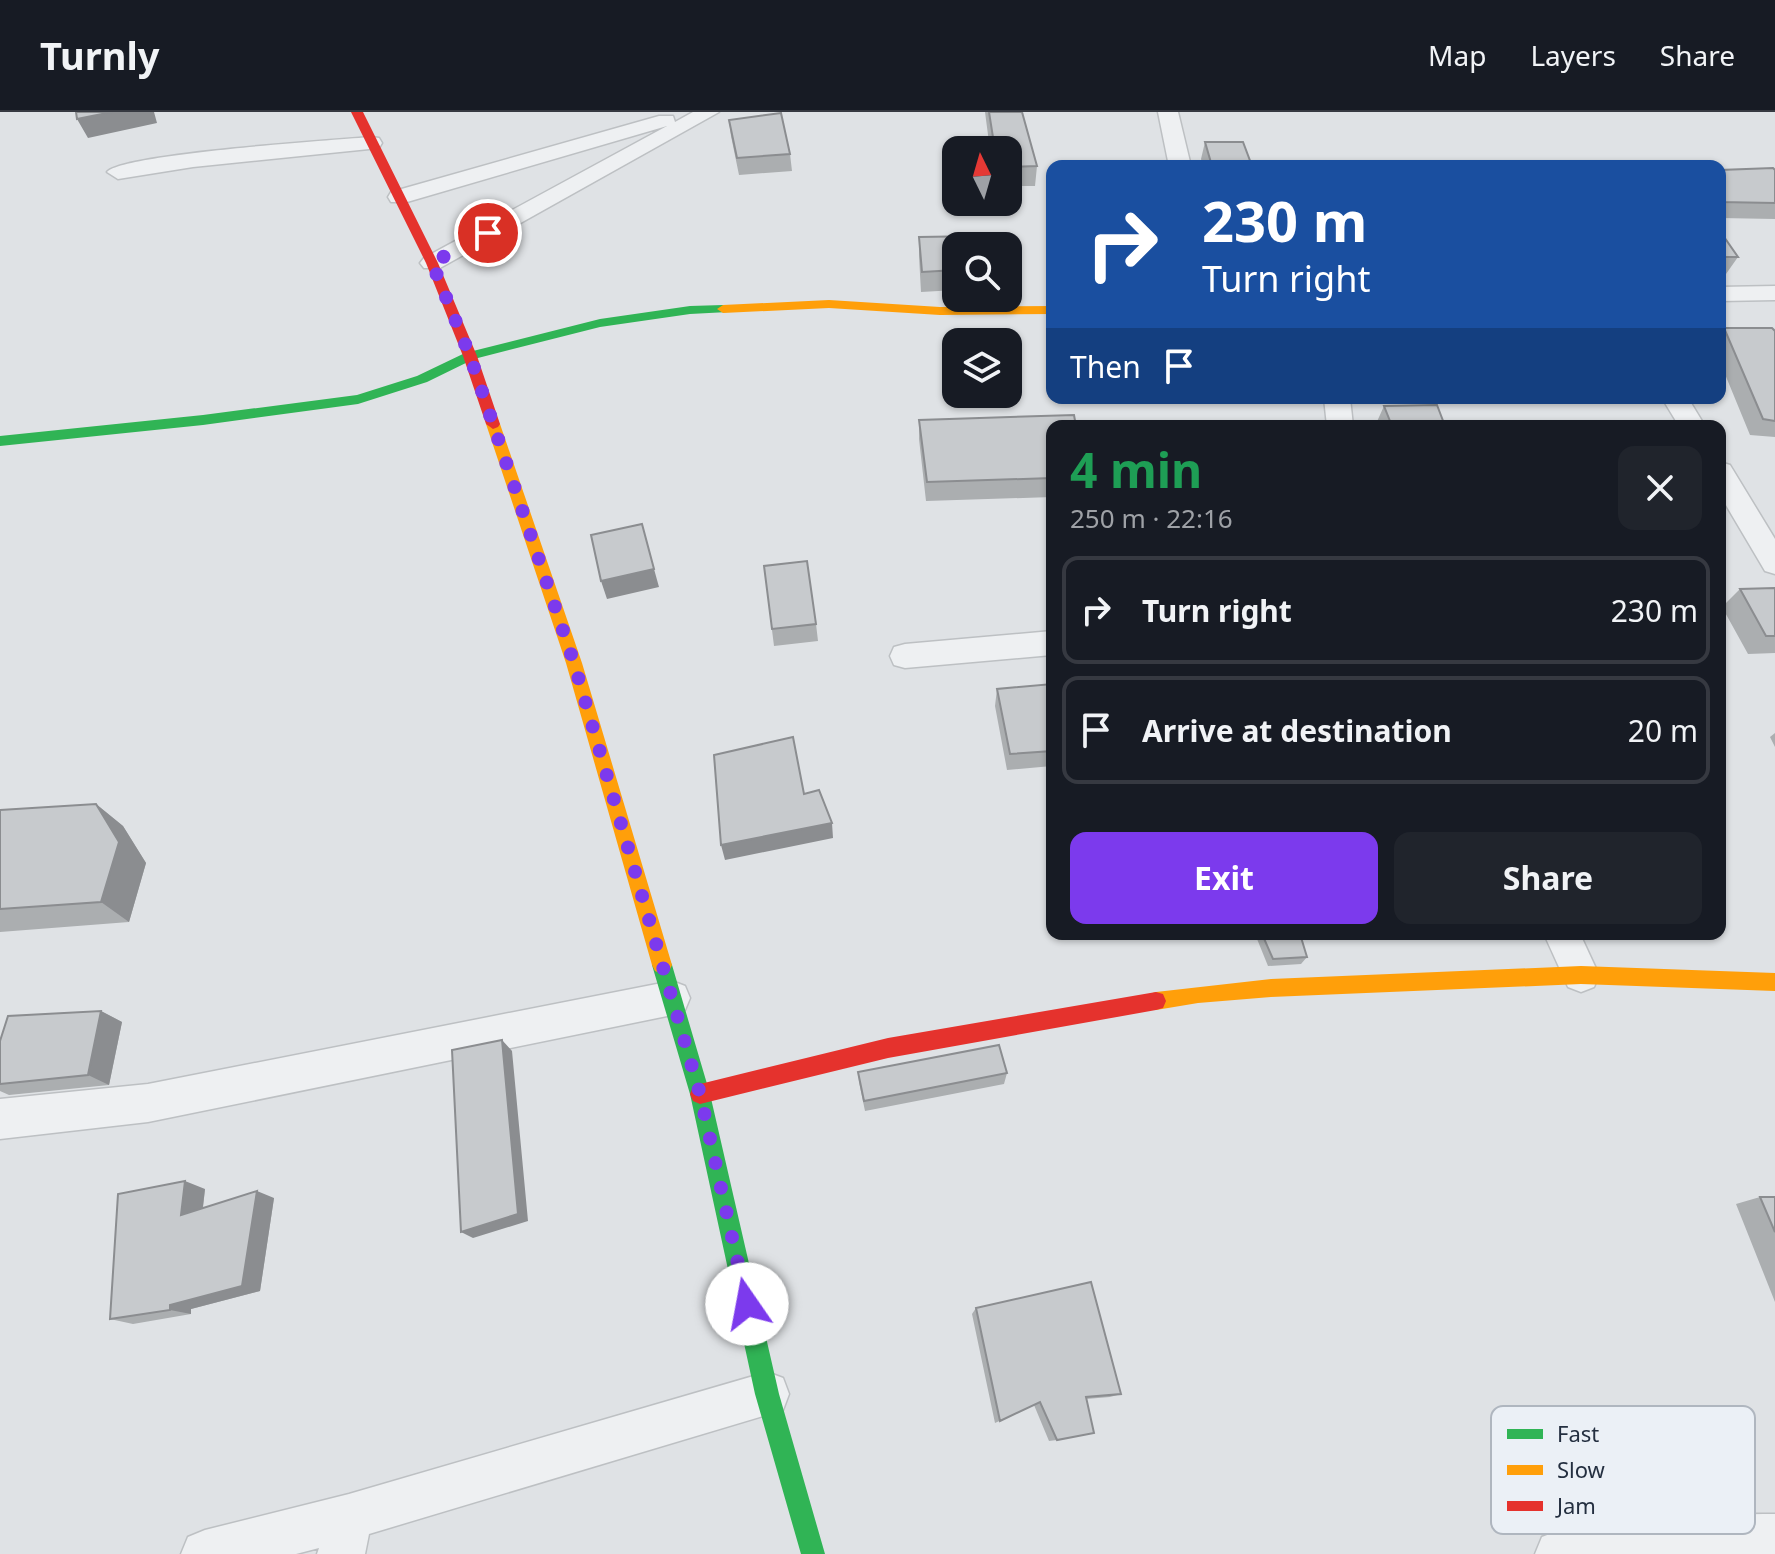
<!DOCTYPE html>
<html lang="en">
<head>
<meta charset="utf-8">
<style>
  :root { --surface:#171b24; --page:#20242c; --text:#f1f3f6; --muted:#9ea1a6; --line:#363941; --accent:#7c3aed }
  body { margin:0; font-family:"Noto Sans",sans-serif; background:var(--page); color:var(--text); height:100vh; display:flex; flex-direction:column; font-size:30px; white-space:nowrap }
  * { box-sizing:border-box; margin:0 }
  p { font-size:26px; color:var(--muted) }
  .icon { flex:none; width:44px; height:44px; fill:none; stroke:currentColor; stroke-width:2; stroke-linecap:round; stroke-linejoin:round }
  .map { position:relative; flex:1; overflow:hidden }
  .sheet { position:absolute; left:1046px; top:308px; width:680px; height:520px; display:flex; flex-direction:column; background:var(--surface); border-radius:16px; box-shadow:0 2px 6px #0004 }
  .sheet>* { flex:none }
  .hud { position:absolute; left:1046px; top:48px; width:680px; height:244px; border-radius:16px; box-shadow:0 2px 6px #0004; background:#1a4fa0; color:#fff; overflow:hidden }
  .needle { width:52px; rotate:355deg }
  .buttons { position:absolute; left:942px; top:24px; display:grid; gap:16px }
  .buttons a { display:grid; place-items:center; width:80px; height:80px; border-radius:16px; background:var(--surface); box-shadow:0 2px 6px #0004; font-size:40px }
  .pin { position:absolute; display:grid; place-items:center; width:68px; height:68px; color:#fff; margin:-34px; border:4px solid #fff; border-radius:50%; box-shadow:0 2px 8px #0007 }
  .me { position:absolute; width:88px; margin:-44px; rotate:348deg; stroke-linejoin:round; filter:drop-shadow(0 0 6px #0008) }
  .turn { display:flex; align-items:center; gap:28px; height:168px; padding:0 24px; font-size:36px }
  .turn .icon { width:104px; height:104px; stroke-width:2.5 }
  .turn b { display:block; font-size:56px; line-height:68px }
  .then { display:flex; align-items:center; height:76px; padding:0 24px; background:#0003; gap:16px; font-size:30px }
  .round { display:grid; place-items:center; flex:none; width:84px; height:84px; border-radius:16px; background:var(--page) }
  .head { display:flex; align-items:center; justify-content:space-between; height:136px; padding:0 24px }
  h1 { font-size:48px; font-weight:700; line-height:60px; color:#1e9e55 }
  .primary-button { display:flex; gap:16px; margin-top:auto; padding:16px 24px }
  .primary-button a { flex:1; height:92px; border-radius:16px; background:var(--accent); color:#fff; font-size:32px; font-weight:700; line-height:92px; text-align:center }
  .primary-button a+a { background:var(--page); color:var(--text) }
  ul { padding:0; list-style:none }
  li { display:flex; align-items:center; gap:24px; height:108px; margin:0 16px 12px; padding:0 8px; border:4px solid var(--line); border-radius:16px }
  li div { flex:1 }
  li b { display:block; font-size:30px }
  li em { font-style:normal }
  header { display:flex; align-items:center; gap:48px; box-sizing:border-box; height:112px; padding:0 40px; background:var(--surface); border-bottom:2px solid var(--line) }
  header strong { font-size:38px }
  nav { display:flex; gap:44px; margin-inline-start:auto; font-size:28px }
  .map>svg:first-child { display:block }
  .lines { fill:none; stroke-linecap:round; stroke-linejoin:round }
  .street-casing { stroke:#bdc0c3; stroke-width:3 }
  .street { fill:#eef0f2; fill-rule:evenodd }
  .fast { fill:#30b455; fill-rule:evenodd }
  .slow { fill:#ff9f0a; fill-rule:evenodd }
  .jam { fill:#e5322d; fill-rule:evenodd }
  .wall { fill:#abaeb0 }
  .shaded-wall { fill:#8b8d90 }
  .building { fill:#c7cacd; stroke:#8b8d90; stroke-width:2 }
  .route { stroke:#7c3aed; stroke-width:14; stroke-dasharray:0 25.2 }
  .key { fill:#ebf0f6; stroke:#afb6bf; stroke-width:2 }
  .key-label { font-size:22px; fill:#242f40 }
</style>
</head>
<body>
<header>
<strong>Turnly</strong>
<nav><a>Map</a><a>Layers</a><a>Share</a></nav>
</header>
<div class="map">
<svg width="1775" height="1442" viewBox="0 0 1775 1442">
  <rect width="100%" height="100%" fill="#dfe2e5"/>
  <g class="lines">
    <g class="street-casing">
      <path id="street" d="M693,0H719L440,156H424L420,151L424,146L667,14L407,90H391L388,85L391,80L659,4H673L675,10Z
        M1158,0H1178L1191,54H1169Z
        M371,25L379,26L382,31L379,36L193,55L118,67L107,60C121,42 335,28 371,25Z
        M1775,174V188L1720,189V175Z
        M1324,286H1350L1353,314H1327Z
        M1662,286H1688L1705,314H1679Z
        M1720,350L1730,353L1775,427V462L1765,459L1720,383Z
        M1052,519V543L905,556L894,553L890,544L894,535L905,532Z
        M1544,822H1580L1599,863L1594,875L1581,880L1568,875Z
        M672,869L685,874L690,886L685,898L672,903L148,1010L0,1027V987L148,972Z
        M767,1260L783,1266L789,1282L783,1298L369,1422L365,1442H317L319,1436L296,1442H181L188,1425L205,1418L349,1382Z
        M1775,1402V1442H1535L1542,1425C1611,1397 1701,1403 1775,1402Z"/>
    </g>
    <use href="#street" class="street"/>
    <path class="fast" d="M723,193L728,194V200L690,202L600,215L474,247L427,270L358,292L203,313L0,334V324L203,303L357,283L417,264L465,241L600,207L690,194Z
      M662,844L669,847L672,853L710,982L779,1282L825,1442H801L755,1282L690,982L652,853L655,847Z"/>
    <path class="slow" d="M829,188L940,195L1052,194V202L940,203L829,196L723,201L717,197L723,193Z
      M493,307L500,312L582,551L672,853L669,859L662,862L655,859L652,853L566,551L486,312Z
      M1581,854L1775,861V879L1581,872L1271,885L1198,891L1156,898L1149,896L1146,889L1149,882L1156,880L1271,867Z"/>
    <path class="jam" d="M351,0H363L438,151L477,244L500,312L498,315L493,317L486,312L463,244L426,151Z
      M1156,880L1163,882L1166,889L1163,896L1156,898L888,946L700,992L693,989L690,982L693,975L700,972L888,926Z"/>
  </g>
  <path class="wall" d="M985,0H1022L1037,54L1035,74H1008V38H990Z
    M729,8L790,42L792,59L739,63L731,24Z
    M1205,30L1252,54H1203L1201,47Z
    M1720,58H1775V107L1720,106Z
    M1720,119L1738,145L1726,162H1720Z
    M919,125L956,134V178L921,180L919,144Z
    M1724,216L1775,219V325L1750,323L1720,250V222Z
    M1384,294L1445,314H1375Z
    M919,308L1052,314V385L926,389L919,327Z
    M764,454L816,512L818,529L774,534Z
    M1775,476V541L1748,542L1722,495L1740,477Z
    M1052,572V654L1007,658L995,594L997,577Z
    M1775,621V635L1770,625Z
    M96,692L123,714L146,751L129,810L0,820V698Z
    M1255,822H1300L1307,845L1301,852L1268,854Z
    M101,899L122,910L109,973L9,983L0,979V929Z
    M858,960L1007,961L1004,972L865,999L859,970Z
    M205,1077L203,1096L274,1086L260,1179L191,1197V1202L133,1212L110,1207Z
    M1760,1085H1775V1190L1736,1092Z
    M976,1196L1121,1282L1110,1285L1086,1287L1057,1328L1049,1329L1034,1293L995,1311L972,1202Z"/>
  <path class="shaded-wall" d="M112,0H154L157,11L88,26L77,7Z
    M654,457L659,475L607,487L601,469Z
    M96,692L123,714L146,751L129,810L101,790Z
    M832,711L833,726L725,748L721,733Z
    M101,899L122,910L109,973L88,963Z
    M502,928L512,939L528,1109L473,1126L461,1120Z
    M185,1069L205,1077L201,1110L181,1103Z
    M257,1079L274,1086L260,1179L191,1197V1202L170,1198V1193Z"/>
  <path class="building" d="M76,0H112L77,7Z
    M989,0H1022L1037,54L1008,55V38H995Z
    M781,1L790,42L737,46L729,8Z
    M1205,30H1243L1252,54H1212Z
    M1773,56L1775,58V91L1720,90V58Z
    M1720,119L1738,145H1720Z
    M981,124L982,134H956V158L922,160L919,125Z
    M1724,216H1772L1775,219V309L1763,307Z
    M1437,293L1445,314H1392L1384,294Z
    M1074,303L1076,314H1052V366L927,370L919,308Z
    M642,412L654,457L601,469L591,423Z
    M807,449L816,512L772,517L764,454Z
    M1775,476V524H1766L1740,477Z
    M1052,572V639L1010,642L997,577Z
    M793,625L804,682L819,678L832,711L721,733L714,643Z
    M96,692L119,730L101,790L0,797V698Z
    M1262,822H1300L1307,845L1273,847Z
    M101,899L88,963L0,972V929L8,904Z
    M502,928L518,1102L461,1120L452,938Z
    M999,933L1007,961L864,989L858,960Z
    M185,1069L181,1103L257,1079L242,1174L170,1193V1198L110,1207L118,1082Z
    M1760,1085H1775V1120Z
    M1091,1170L1121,1282L1086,1285L1094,1321L1057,1328L1040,1290L1000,1309L976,1196Z"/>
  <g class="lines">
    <path class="route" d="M488,121L432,151L470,244L574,551L700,982L747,1192"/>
  </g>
  <rect x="1491" y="1294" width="264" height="128" rx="12" class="key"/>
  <rect x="1507" y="1317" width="36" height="10" fill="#30b455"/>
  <rect x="1507" y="1353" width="36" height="10" fill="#ff9f0a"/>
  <rect x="1507" y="1389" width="36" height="10" fill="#e5322d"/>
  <g class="key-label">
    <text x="1557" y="1330">Fast</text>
    <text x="1557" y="1366">Slow</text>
    <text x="1557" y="1402">Jam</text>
  </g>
</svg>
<div class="buttons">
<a><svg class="needle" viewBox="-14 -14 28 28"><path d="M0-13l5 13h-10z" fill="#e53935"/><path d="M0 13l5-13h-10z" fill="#9ea1a6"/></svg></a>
<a><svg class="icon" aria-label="search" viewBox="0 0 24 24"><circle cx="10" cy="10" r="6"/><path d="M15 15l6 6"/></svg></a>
<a><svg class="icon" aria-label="layers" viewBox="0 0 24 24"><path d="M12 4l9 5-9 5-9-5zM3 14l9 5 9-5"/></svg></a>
</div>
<div class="pin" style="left:488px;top:121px;background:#d93025"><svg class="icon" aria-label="arrive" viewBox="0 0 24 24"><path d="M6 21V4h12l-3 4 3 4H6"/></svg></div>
<svg class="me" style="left:747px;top:1192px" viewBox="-20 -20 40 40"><circle r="19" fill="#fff"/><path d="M0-13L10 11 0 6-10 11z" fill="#7c3aed"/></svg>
<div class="hud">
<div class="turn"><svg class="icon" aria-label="right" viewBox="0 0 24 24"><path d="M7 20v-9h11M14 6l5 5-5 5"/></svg><div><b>230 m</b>Turn right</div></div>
<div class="then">Then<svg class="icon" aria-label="arrive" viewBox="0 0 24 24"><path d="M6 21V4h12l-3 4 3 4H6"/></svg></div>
</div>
<section class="sheet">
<div class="head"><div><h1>4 min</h1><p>250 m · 22:16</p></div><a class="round"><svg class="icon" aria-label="close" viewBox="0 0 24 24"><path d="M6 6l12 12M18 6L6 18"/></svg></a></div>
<ul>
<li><svg class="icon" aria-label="right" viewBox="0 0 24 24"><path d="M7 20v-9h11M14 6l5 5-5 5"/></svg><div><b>Turn right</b></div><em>230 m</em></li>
<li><svg class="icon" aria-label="arrive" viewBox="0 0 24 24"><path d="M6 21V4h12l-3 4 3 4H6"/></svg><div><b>Arrive at destination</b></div><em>20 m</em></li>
</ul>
<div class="primary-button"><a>Exit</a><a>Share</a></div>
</section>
</div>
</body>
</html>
